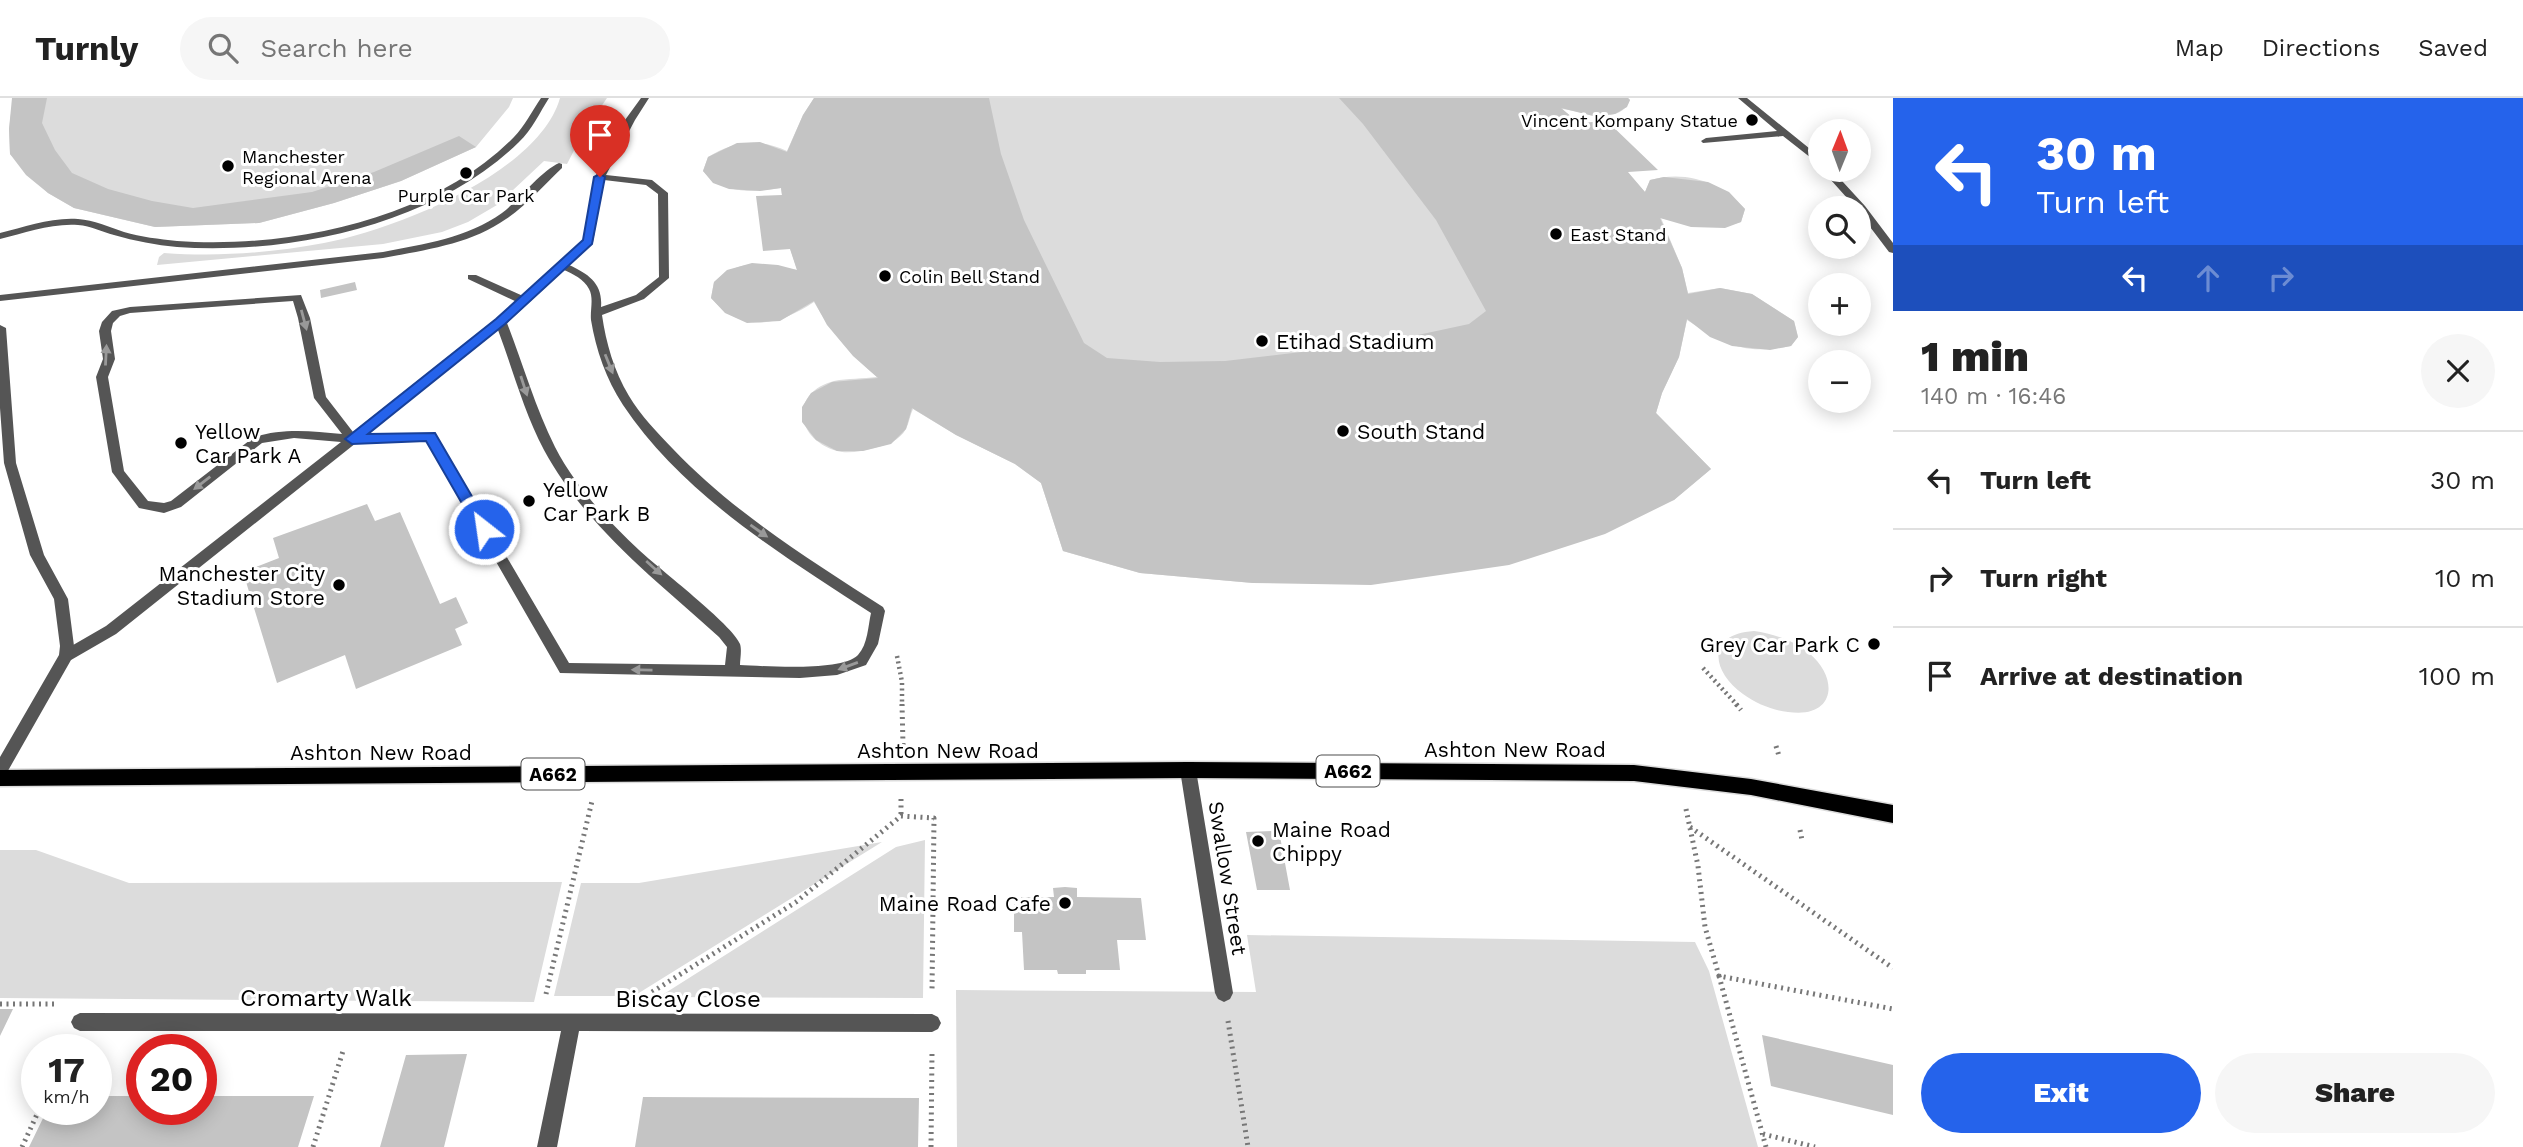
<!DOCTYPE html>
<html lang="en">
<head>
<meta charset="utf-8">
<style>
  :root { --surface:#fff; --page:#f6f6f6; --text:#222; --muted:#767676; --line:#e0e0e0; --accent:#2563eb }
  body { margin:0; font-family:"Work Sans",sans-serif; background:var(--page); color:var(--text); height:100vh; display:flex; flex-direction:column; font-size:26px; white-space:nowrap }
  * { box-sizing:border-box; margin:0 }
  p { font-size:23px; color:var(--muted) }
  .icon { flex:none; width:38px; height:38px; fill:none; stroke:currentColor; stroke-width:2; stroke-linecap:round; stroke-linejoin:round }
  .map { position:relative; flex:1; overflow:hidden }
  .side { display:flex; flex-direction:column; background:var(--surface); width:630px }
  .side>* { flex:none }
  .banner { background:#2563eb; color:#fff; overflow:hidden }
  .needle { width:46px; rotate:1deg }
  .buttons { position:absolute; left:1808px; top:21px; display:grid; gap:14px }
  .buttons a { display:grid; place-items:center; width:63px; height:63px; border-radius:50%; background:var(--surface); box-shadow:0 4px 18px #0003; font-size:35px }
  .speed { position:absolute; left:21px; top:936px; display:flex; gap:14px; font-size:35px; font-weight:700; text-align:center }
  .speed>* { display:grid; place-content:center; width:91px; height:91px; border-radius:50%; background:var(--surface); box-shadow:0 4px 18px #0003; line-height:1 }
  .speed small { font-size:18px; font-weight:400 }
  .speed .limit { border:10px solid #d22; background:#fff; color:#111 }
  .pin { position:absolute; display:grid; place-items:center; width:60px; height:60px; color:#fff; margin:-72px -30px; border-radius:50% 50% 50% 0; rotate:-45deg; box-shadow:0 0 7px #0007 }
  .pin .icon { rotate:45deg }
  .me { position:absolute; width:77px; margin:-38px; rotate:330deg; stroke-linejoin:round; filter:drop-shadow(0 0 5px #0008) }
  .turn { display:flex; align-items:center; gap:24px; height:147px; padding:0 28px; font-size:32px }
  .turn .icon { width:91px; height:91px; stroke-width:2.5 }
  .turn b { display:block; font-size:49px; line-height:60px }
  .lanes { display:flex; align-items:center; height:66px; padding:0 28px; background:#0003; justify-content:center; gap:35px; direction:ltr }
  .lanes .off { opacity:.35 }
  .round { display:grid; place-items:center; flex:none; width:74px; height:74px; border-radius:37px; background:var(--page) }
  .summary { display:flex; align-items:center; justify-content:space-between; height:119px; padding:0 28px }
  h1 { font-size:42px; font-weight:800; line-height:52px }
  .primary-button { display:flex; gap:14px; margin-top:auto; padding:14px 28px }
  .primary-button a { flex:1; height:80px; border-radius:42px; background:var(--accent); color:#fff; font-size:28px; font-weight:800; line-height:80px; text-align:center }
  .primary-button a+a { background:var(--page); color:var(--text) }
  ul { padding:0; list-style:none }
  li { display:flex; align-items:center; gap:21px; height:98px; padding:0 28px; border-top:2px solid var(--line) }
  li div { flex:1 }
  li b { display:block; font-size:26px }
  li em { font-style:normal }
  header { display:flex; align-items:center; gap:42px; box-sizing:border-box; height:98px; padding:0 35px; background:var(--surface); border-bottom:2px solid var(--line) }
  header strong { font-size:33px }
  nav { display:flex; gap:38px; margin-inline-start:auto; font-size:24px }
  .search { width:490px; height:63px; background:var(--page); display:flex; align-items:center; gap:18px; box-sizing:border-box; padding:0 24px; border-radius:38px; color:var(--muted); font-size:26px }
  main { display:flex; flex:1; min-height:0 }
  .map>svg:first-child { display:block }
  .green { fill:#dcdcdc }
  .building { fill:#c4c4c4 }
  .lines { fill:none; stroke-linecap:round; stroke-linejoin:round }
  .primary-casing { stroke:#dbdbdb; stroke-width:3 }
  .path-far1 { stroke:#777; stroke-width:4.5; stroke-dasharray:2 3.5; stroke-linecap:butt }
  .path { stroke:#777; stroke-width:5; stroke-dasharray:2 4.5; stroke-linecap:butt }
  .lane { fill:#555; fill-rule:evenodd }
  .street { fill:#555; fill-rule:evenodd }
  .primary { fill:#000; fill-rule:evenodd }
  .oneway { fill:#999 }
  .route { fill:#2563eb; stroke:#184099; stroke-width:2 }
  .poi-dot { fill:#000; stroke:#fff; stroke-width:2.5 }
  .labels { text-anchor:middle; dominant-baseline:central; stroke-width:6; stroke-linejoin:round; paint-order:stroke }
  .far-poi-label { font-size:18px; fill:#000; stroke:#fff; text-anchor:start }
  .shield { fill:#fff; stroke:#4c4c4c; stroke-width:2 }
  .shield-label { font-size:19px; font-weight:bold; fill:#000 }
  .poi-label { font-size:21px; fill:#000; stroke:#fff; text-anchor:start }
  .street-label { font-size:21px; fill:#000; stroke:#fff }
  .near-street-label { font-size:24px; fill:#000; stroke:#fff }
</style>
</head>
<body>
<header>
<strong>Turnly</strong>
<div class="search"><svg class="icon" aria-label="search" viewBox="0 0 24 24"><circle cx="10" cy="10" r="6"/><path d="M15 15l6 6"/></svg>Search here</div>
<nav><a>Map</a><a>Directions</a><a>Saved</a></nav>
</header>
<main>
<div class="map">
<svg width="1893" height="1049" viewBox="0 0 1893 1049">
  <rect width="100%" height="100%" fill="#fff"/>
  <path class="green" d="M13,0H513L509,9L476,49L401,83L334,105L259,125L155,129L74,110L48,95L10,56L9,31Z
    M560,0H607L582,37L567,66L544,63L497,107L468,124L442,134L383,146L157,167L159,159L164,155C218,159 271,155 324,145C394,132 539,75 560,0Z
    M814,0H1628L1630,2C1619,29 1582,13 1562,11L1590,34L1645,94L1650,82C1687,72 1720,84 1745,111L1741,124C1712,134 1689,127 1661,120L1682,170L1688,195L1720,190L1752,196L1794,223L1798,239L1791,248C1742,257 1727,247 1687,222L1679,259L1662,295L1656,315L1711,371L1674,402L1253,485L1140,475L1063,453L1041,385L1015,366L956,337L913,311C910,317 909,325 906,331C899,343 887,347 874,350C863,353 848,356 837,353C795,341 789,295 834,283C848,280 863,281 877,279C851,257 831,234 814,204C778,228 742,236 711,200L714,184C742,159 763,166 797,172L788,144L781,90C752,94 724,97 703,73L708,59C735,43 759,40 787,53L803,17Z
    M1754,533C1774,536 1793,542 1809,555C1840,581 1835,621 1788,614C1772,612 1757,606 1743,596C1711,573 1706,536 1754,533Z
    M925,742L923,900L659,899L896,749Z
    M882,744L634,898H554L581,785H639Z
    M0,752H36L129,785L562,784L534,904L0,900Z
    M1247,837L1695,844L1709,873L1758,1049H957L956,892L1256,894Z"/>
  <path class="building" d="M12,0H47L42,25L55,52L72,75L108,91L152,103L193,110L312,94L374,74L459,38L476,49L401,83L334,105L259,125L155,129L74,110L48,95L26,77L10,56L9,31Z
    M814,0H989L1001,56L1024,122L1084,245L1107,260L1160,264L1225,263L1385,244L1469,226L1486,213L1436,122L1363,26L1339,0H1628L1630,2L1627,9L1615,16L1593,18L1561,10L1579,25L1607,23L1658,72L1628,74L1645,94L1650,82L1664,79L1708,84L1729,94L1745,111L1741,124L1725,130L1691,129L1660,120L1682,170L1688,196L1720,190L1752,196L1794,223L1798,239L1791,248L1770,252L1732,248L1710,239L1687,221L1679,259L1662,295L1656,315L1711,371L1674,402L1605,436L1509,467L1371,487L1253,485L1140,475L1063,453L1041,385L1015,366L956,337L912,310L906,331L891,346L863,353H837L816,342L802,324V309L811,295L832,284L878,280L853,258L827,227L814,203L780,223L747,225L725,215L711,200L714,184L727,172L752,165L778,167L797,172L790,151L763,153L756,98L782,97L781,90L760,93L729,91L713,85L703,73L708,59L737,45L760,44L787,54L803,17Z
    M355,184L357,192L321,200L320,192Z
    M367,406L375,423L400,414L440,506L456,499L468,525L455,531L462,547L356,591L345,557L277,585L243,474L279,460L273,440Z
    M1274,733H1279L1290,792H1257L1246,734Z
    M1065,789L1077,790V799L1141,800L1146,842H1117L1120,872H1086V876H1058L1057,872H1024L1022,834H1014V806H1021V799H1054L1053,790Z
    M0,911H13L0,938Z
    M1762,937L1893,967V1017L1771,988Z
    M467,956L444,1049H380L406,957Z
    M96,998H142V1012H201V998H314L298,1049H29L47,1012H96Z
    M643,999L919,1000L918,1049H635Z"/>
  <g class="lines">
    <g class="primary-casing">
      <path id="primary" d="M1188,664L1634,667L1751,681L1893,707V725L1751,697L1634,683L1188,680L0,688V672Z"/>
    </g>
    <path class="path-far1" d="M897,558L902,584V608
      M1703,570L1738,608"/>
    <path class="path" d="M902,606L903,647
      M1736,606L1741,612
      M1776,648L1779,658
      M901,701V718
      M1686,711L1698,768L1705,829L1719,878
      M1690,729L1893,870
      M1800,732L1802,742
      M652,894L796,804L901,718L934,720L932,894
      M546,896L592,703
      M0,906H55
      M1228,923L1248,1049
      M1763,1036L1815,1049
      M22,1049L39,1012
      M313,1049L343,953
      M931,1049L932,955
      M1766,1049L1719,878L1893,911"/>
    <path class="lane" d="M541,0H549C540,14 532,32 519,44C435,126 292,157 177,149C156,147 135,143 114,137C102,134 91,128 78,127C52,125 25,135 0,141V135C25,129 52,119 78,121C94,122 109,129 124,134C141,139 159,141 177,143C288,151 433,122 514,39C524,29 532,13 541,0Z
      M641,0H649L635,22L606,77L652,82L668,95L669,180L644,201L602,217C606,245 614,273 629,298C640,317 658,335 673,351C734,415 810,462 883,509L885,513L878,546L866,567L837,577L800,580L560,575L426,342L356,345L116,536L71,562H61L59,558L61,554L106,528L341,344L294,340L262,345L181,409L164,415L139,410L112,374L96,279L103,261L99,233L102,224L112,213L130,209L301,197L310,220L326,299L353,334L517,204L468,181V177H476L523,198L583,143L595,79L625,22ZM604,82L646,87L658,96L659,179L636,197L601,209C603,186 589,176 569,167L593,144ZM564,172C573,176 584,181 589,191C594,200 590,212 591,222C596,252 606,281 623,307C683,397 782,457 871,515C868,528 868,546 858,557C841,574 765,568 740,567C740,561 742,552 740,546C733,527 658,470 639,452C607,422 575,388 555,349C535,309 523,266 507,225ZM293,203L298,220L314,300L342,336C311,333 284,330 254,339L171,403L164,405L148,403L124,373L108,279L115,261L111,233L113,225L120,218L130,215ZM498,232C513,272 524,314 544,352C585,428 656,482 719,539L727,549L725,567L569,565L434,335L367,337Z
      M1738,0H1747L1820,59V67L1783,38L1703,45L1701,43L1706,40L1777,33Z
      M559,65L562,66V70C544,87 527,107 506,121C471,146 425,152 383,160L0,203V197L383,154C424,146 467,140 502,115C519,102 541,73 559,65Z
      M1822,72H1832L1865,108L1893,145V155L1889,154L1858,113V110H1856Z"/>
    <path class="street" d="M0,227L6,230L16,365L44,457L68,501L74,548L71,562L5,678L0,680V659L59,557L60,548L54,501L30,457L4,365L0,310Z
      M1188,665L1193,667L1196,672L1233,895L1230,901L1224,904L1218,901L1215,895L1180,672L1183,667Z
      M80,915L932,916L938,919L941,925L938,931L932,934L579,933L557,1049H537L561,933H80L74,930L71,924L74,918Z"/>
    <use href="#primary" class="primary"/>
  </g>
  <defs><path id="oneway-solid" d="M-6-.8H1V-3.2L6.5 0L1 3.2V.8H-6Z" transform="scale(1.75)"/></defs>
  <g class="oneway">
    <use href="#oneway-solid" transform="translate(304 222) rotate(75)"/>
    <use href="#oneway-solid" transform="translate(106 257) rotate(-87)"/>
    <use href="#oneway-solid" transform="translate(609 266) rotate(68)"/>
    <use href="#oneway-solid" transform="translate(524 288) rotate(72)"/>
    <use href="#oneway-solid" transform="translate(202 385) rotate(142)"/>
    <use href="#oneway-solid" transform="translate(759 433) rotate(35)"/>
    <use href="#oneway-solid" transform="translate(654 470) rotate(42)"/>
    <use href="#oneway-solid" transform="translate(848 568) rotate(160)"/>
    <use href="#oneway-solid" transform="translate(642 572) rotate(-179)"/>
  </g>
  <path class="route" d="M600,76L605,79L592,146L505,226L368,336L435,335L491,431L484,437L479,435L426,343L352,346L345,341L496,221L583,142L594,79Z"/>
  <g class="poi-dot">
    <circle cx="1752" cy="22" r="7"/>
    <circle cx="228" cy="68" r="7"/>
    <circle cx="466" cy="75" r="7"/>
    <circle cx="1556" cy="136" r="7"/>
    <circle cx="885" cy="178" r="7"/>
    <circle cx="1262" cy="243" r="7"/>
    <circle cx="1343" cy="333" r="7"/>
    <circle cx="181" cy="345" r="7"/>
    <circle cx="529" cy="403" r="7"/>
    <circle cx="339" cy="487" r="7"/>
    <circle cx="1874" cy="546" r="7"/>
    <circle cx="1258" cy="743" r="7"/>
    <circle cx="1065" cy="805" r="7"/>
  </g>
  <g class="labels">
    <g class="far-poi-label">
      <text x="1738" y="22" text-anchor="end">Vincent Kompany Statue</text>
      <text x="242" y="58">Manchester<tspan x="242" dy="21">Regional Arena</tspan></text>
      <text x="466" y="97" text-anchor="middle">Purple Car Park</text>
      <text x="1570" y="136">East Stand</text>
      <text x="899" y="178">Colin Bell Stand</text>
    </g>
    <g class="shield">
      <rect x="1316.5" y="657.5" width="63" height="31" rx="5"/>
      <rect x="521.5" y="660.5" width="63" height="31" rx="5"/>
    </g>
    <g class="shield-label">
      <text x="1348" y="673">A662</text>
      <text x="553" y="676">A662</text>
    </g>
    <g class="poi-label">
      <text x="1276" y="243">Etihad Stadium</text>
      <text x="195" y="333">Yellow<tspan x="195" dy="24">Car Park A</tspan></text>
      <text x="1357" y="333">South Stand</text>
      <text x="543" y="391">Yellow<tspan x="543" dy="24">Car Park B</tspan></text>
      <text x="325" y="475" text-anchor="end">Manchester City<tspan x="325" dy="24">Stadium Store</tspan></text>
      <text x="1860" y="546" text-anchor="end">Grey Car Park C</text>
      <text x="1272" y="731">Maine Road<tspan x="1272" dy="24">Chippy</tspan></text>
      <text x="1051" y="805" text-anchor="end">Maine Road Cafe</text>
    </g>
    <g class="street-label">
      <text x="1515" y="651">Ashton New Road</text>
      <text x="948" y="652">Ashton New Road</text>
      <text x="381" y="654">Ashton New Road</text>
      <text transform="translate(1228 780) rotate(81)">Swallow Street</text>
    </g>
    <g class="near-street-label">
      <text x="326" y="900">Cromarty Walk</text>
      <text x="688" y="901">Biscay Close</text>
    </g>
  </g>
</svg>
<div class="buttons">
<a><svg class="needle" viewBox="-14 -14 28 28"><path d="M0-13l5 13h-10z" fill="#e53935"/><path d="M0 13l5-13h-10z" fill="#767676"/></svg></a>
<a><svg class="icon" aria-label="search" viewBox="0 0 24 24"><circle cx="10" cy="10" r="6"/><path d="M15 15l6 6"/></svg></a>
<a>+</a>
<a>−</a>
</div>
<div class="speed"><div>17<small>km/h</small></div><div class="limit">20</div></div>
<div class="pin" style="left:600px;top:79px;background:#d93025"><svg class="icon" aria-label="arrive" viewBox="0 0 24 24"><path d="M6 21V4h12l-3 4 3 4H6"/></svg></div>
<svg class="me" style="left:484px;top:431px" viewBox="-20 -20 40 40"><circle r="17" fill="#2563eb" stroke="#fff" stroke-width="3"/><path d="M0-11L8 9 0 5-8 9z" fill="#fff"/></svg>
</div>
<section class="side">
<div class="banner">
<div class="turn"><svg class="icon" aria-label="left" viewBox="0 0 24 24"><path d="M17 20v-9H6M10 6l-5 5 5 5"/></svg><div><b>30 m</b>Turn left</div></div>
<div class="lanes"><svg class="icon" aria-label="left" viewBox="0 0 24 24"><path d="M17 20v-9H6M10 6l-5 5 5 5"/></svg><svg class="icon off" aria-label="ahead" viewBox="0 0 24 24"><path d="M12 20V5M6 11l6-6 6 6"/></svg><svg class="icon off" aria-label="right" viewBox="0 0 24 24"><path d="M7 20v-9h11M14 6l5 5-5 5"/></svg></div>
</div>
<div class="summary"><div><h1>1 min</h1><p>140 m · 16:46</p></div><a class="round"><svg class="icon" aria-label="close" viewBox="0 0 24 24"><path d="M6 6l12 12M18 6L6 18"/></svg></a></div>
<ul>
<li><svg class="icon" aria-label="left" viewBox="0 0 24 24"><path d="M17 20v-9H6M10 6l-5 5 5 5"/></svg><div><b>Turn left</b></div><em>30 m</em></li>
<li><svg class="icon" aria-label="right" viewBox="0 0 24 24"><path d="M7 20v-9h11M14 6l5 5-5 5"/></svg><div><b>Turn right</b></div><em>10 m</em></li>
<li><svg class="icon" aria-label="arrive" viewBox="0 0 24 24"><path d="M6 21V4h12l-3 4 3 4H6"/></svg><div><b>Arrive at destination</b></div><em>100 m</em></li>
</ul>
<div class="primary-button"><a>Exit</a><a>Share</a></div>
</section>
</main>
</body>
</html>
